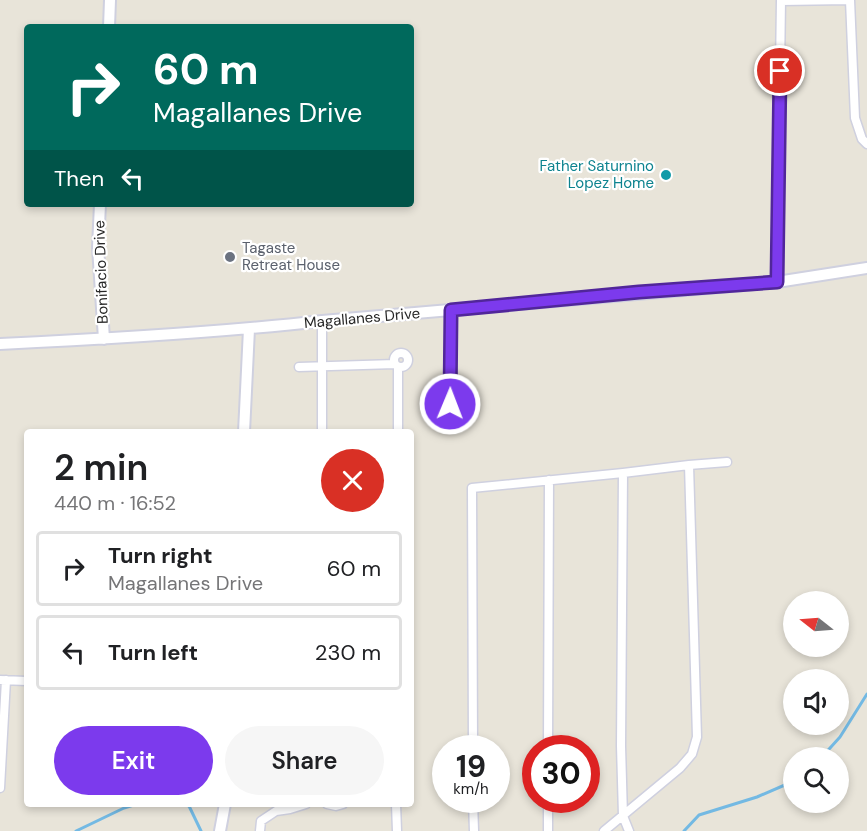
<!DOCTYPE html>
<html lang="en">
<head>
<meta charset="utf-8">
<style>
  :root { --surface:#fff; --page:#f6f6f6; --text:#202124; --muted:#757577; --line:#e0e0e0; --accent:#7c3aed }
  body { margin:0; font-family:"DM Sans",sans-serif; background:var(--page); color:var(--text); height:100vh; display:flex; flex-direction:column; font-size:22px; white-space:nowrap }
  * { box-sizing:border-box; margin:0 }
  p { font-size:20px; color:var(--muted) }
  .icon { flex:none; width:33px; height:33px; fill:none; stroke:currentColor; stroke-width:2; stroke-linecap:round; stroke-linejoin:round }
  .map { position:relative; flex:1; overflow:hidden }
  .drawer { position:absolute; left:24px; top:429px; width:390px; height:378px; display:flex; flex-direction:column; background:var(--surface); border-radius:6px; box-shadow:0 3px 9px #0003 }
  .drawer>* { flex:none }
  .banner { position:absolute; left:24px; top:24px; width:390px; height:183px; border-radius:6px; box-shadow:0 3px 9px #0003; background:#00695c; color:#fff; overflow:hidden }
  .needle { width:39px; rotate:287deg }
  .fabs { position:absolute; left:783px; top:591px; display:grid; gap:12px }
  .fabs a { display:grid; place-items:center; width:66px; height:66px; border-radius:50%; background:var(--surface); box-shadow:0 3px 9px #0003; font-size:30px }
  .speed { position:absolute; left:432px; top:735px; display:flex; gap:12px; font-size:30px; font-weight:700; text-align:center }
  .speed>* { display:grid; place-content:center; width:78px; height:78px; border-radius:50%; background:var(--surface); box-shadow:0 3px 9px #0003; line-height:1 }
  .speed small { font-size:15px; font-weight:400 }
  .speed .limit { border:9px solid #d22; background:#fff; color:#111 }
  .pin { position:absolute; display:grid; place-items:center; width:51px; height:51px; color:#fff; margin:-26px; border:3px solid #fff; border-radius:50%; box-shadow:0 2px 6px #0007 }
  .me { position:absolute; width:66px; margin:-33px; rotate:1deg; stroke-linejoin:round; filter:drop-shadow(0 0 4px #0008) }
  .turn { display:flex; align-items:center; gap:21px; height:126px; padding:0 30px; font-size:27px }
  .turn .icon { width:78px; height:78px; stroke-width:2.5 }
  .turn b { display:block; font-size:42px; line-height:51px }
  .then { display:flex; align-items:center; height:57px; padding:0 30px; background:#0003; gap:12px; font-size:22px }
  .round { display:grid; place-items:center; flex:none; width:63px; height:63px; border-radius:32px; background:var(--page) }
  .summary { display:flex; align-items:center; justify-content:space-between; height:102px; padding:0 30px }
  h1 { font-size:36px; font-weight:600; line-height:45px }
  .primary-button { display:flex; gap:12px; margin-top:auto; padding:12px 30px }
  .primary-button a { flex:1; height:69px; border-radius:36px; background:var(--accent); color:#fff; font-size:24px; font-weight:600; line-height:69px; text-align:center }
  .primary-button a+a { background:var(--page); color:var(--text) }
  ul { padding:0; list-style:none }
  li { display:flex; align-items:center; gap:18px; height:75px; margin:0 12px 9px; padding:0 18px; border:3px solid var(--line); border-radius:6px }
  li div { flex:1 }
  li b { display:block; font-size:22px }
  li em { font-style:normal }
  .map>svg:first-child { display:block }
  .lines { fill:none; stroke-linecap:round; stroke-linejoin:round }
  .stream { stroke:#73b9e3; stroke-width:3 }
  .street-casing { stroke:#cfd0df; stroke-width:11 }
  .secondary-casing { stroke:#cfd0df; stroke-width:14 }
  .street { stroke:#fff; stroke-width:8 }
  .secondary { stroke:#fff; stroke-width:10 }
  .route-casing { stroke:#51269a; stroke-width:15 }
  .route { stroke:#7c3aed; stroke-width:10 }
  .culture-dot { fill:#0f9aa8; stroke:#fff; stroke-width:2 }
  .worship-dot { fill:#6b7280; stroke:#fff; stroke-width:2 }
  .labels { text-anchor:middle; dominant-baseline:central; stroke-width:4.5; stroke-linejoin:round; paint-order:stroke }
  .culture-label { font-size:15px; fill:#0d838f; stroke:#fff; text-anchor:end }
  .worship-label { font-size:15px; fill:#5b616d; stroke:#fff; text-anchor:start }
  .street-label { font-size:15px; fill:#272727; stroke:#fff }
</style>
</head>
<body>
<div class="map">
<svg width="867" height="831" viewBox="0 0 867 831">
  <rect width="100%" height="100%" fill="#e8e4d9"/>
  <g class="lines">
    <path class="stream" d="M821,758L840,737L867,694
      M183,804L189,806L201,831
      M76,831L124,808L137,804
      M684,831L699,815L757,797L794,781"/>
    <g class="street-casing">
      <path id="street" d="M850,0L855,118L862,139L867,144
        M781,1L849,0
        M777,282L781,0
        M322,321V432
        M394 360a7 7 0 1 1 14 0a7 7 0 1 1-14 0Z
        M299,367L395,364
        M450,425L451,310
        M398,432V367
        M623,473L621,746L623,816L629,831
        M0,680L27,681
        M473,748L472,488L623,473L689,465L727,462
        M548,748L549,480
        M0,788L6,680
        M473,800L474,831
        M327,804L336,806L343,804
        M396,804L397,831
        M260,831L261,821L276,811L290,809L306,804
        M548,831V800
        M604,831L680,768L692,754L697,737L689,465"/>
    </g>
    <g class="secondary-casing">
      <path id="secondary" d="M109,27L110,0
        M100,204L98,247L104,339
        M0,344C107,339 215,333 322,321L777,282L867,268
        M244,432L249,329
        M220,831L225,804"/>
    </g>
    <use href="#street" class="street"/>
    <use href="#secondary" class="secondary"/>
  </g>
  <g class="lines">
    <g class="route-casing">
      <path id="route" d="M450,404L451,310L639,292L777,282L780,71"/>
    </g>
    <use href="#route" class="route"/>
  </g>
  <circle class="culture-dot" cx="666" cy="175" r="6"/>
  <circle class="worship-dot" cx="230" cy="257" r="6"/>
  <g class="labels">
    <g class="culture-label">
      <text x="654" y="166">Father Saturnino<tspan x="654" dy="17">Lopez Home</tspan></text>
    </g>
    <g class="worship-label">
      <text x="242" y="248">Tagaste<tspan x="242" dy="17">Retreat House</tspan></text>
    </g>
    <g class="street-label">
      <text transform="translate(101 272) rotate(-92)">Bonifacio Drive</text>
      <text transform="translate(362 318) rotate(-5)">Magallanes Drive</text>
    </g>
  </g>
</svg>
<div class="fabs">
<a><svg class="needle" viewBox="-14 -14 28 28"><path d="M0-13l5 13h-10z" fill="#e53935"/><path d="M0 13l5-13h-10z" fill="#757577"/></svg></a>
<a><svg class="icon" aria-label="sound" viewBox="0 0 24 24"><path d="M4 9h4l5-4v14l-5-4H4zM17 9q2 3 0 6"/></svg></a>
<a><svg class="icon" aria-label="search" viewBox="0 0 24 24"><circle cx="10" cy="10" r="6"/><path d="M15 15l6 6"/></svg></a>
</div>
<div class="speed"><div>19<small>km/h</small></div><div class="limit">30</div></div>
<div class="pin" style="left:780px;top:71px;background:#d93025"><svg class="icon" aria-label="arrive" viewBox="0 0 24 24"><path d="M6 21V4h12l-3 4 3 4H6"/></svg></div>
<svg class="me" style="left:450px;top:404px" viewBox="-20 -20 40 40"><circle r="17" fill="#7c3aed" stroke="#fff" stroke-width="3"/><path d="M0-11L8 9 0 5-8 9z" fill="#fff"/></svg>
<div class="banner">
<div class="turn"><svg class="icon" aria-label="right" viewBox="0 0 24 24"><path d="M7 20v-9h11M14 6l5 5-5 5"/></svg><div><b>60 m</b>Magallanes Drive</div></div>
<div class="then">Then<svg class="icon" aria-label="left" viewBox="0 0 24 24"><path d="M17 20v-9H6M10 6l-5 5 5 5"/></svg></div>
</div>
<section class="drawer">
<div class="summary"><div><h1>2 min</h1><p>440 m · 16:52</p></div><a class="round" style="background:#d93025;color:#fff"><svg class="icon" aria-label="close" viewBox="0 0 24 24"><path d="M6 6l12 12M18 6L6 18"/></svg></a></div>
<ul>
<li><svg class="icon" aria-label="right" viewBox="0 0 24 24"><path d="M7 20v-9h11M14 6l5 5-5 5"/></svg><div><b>Turn right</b><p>Magallanes Drive</p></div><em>60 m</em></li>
<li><svg class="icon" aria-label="left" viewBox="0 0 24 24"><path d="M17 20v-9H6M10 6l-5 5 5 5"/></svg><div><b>Turn left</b></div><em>230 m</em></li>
</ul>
<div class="primary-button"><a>Exit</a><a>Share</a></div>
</section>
</div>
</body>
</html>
